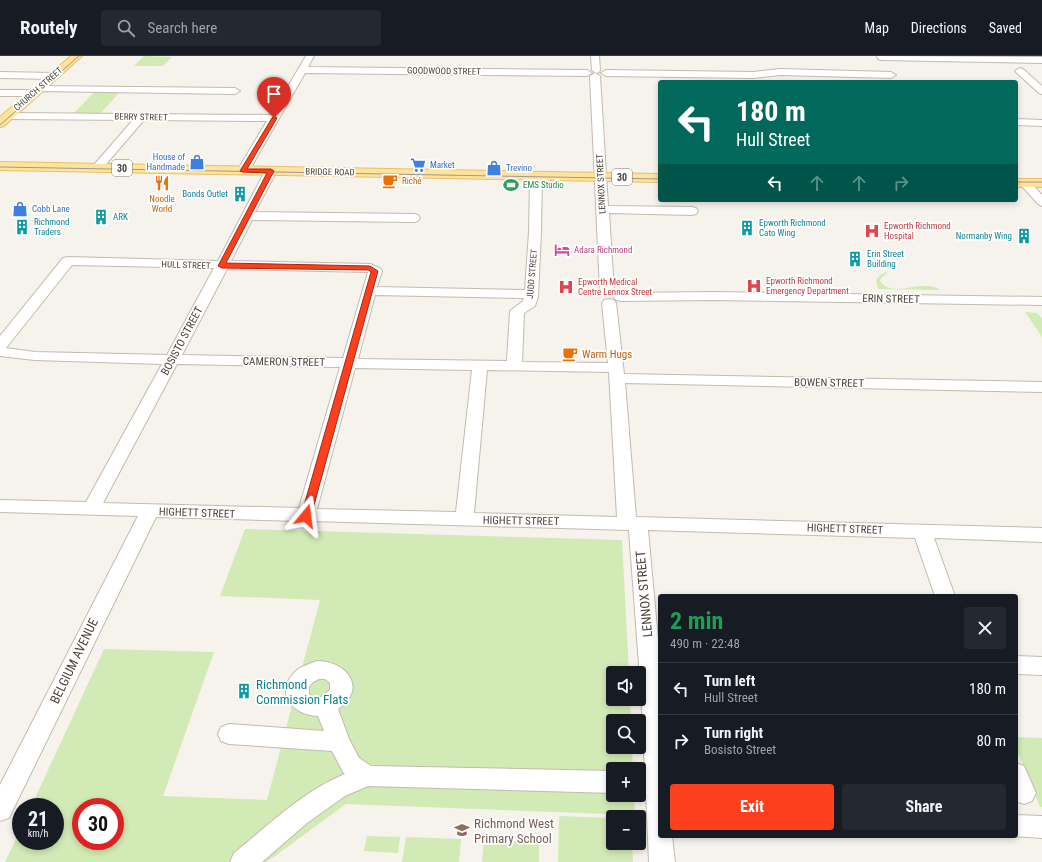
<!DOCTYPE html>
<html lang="en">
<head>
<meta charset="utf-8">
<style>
  :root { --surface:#171b24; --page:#242831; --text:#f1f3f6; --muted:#9ea1a6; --line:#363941; --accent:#fc3f1d }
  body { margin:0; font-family:"Roboto Condensed",sans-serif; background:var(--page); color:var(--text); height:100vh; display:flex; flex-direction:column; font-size:15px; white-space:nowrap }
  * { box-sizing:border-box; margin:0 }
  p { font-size:13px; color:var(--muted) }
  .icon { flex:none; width:22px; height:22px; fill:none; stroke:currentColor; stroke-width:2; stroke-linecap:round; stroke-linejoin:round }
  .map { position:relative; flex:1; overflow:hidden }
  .sheet { position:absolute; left:658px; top:538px; width:360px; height:244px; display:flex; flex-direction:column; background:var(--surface); border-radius:4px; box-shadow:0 2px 6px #0003 }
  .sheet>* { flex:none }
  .top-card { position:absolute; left:658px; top:24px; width:360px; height:122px; border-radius:4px; box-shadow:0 2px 6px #0003; background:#00695c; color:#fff; overflow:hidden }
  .buttons { position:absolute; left:606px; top:610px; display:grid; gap:8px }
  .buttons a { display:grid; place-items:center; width:40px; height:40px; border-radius:4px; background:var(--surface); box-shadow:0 2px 6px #0003; font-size:20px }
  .speed { position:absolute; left:12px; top:742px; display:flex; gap:8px; font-size:20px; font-weight:700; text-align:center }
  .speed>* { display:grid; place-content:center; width:52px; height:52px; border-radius:50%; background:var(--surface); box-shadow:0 2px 6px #0003; line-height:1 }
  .speed small { font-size:10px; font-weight:400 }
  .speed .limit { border:6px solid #d22; background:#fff; color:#111 }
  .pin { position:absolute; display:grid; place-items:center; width:34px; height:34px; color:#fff; margin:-41px -17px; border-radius:50% 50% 50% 0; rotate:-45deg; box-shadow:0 0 4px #0007 }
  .pin .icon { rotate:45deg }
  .me { position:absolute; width:44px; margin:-22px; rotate:16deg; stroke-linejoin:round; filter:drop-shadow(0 0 3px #0008) }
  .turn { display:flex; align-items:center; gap:14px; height:84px; padding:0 12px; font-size:18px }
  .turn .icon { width:52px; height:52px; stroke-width:2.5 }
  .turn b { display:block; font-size:28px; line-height:34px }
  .lanes { display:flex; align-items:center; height:38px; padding:0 12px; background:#0003; justify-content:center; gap:20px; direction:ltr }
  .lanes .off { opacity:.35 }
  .round { display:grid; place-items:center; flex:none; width:42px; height:42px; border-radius:4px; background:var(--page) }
  .overview { display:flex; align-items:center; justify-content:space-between; height:68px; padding:0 12px }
  h1 { font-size:24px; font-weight:700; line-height:30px; color:#1e9e55 }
  .button { display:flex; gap:8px; margin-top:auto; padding:8px 12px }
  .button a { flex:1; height:46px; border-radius:4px; background:var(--accent); color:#fff; font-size:16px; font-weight:700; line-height:46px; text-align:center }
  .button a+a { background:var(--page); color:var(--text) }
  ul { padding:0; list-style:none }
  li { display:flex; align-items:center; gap:12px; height:52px; padding:0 12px; border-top:1px solid var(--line) }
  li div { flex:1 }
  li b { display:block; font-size:15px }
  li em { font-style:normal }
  header { display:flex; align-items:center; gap:24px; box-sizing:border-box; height:56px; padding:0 20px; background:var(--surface); border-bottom:1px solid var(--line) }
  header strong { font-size:19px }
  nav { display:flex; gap:22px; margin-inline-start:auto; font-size:14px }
  .search { width:280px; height:36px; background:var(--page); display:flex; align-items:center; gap:10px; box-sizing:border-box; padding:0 14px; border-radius:4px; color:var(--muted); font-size:15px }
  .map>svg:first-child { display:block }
  .green { fill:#d2eab5; fill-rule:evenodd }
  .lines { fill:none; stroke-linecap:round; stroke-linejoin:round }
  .minor-casing { stroke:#c2bbae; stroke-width:2 }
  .major-casing { stroke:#e6c16a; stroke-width:2 }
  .minor { fill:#fff; fill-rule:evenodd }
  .major { fill:#ffe39c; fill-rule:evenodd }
  .tram { stroke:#9a9a9a; stroke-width:1 }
  .route { fill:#fc3f1d; stroke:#a42913 }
  .labels { text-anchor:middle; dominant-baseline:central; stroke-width:3.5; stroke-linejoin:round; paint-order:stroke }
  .far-street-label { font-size:9px; fill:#4b4439; stroke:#fff }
  .far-shop-label { font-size:9px; fill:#366cbe; stroke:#fff; text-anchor:start }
  .far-food-label { font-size:9px; fill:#c56008; stroke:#fff; text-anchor:start }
  .far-leisure-label { font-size:9px; fill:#27864d; stroke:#fff; text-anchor:start }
  .far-culture-label { font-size:9px; fill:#0d838f; stroke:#fff; text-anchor:start }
  .far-health-label { font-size:9px; fill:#be3a42; stroke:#fff; text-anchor:start }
  .far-hotel-label { font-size:9px; fill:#b23c85; stroke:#fff; text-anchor:start }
  .shield { fill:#fff; stroke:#817c74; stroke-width:1 }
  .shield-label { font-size:10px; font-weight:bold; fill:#4b4439 }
  .street-label { font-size:11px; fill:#4b4439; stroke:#fff }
  .food-label { font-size:11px; fill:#c56008; stroke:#fff; text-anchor:start }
  .near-street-label { font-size:13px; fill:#4b4439; stroke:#fff }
  .near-culture-label { font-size:13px; fill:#0d838f; stroke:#fff; text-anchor:start }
  .near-education-label { font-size:13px; fill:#785e54; stroke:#fff; text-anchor:start }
</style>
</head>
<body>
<header>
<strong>Routely</strong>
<div class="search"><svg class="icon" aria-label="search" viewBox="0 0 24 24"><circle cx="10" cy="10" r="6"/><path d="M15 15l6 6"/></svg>Search here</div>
<nav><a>Map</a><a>Directions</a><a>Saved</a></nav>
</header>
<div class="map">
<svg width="1042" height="806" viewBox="0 0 1042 806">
  <rect width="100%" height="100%" fill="#f6f3ec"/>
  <path class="green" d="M144,0L172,1L163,10H134Z
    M94,36H120L99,59L73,58Z
    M886,216L887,217L881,222L880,225C893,244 923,221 940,234L878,233L876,224L880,219Z
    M1025,256L1037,257L1042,262V281Z
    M245,473L622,484L629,617H613V643H630L631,665H613V691H632L633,713H613V739H634L635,759L346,748L267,806H5L21,773V785H55V751H31L104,593L214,596L163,740L267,744L320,544L220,540ZM81,751H115V785H81Z
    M1016,681L1042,682V751H1040L1016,692Z
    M559,760L613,762V787H632L633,806H558Z
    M367,780L400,781L398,797L364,795Z
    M406,781L461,783L459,806H402Z
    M484,784L539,786V806H482Z"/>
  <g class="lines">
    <g class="minor-casing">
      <path id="minor" d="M306,0H314L308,11L587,14L592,17L587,20L305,17L249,115L243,118L237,115L267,65L144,64L101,114H93L91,112L93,110L133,64L8,63L3,60L8,57L271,59Z
        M591,0H599L600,14L599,16L596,17L592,14Z
        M877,0L1042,1V7L881,4L878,3Z
        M1020,12L1023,13L1042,30V38L1039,37L1017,17L1015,15Z
        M780,13L891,16L896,19L891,22L780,19L753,22L606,20L601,17L606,14L753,16Z
        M0,16L54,17L59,20L54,23L0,22Z
        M595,17L600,20L608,150L692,151L696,152L698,155L696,158L692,159L609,157L614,235L612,238H602L600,235L590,20Z
        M39,30L235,32L240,35L235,38L38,35L37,39L34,40H0V34H35L36,31Z
        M1016,63L1042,64V70L1016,69Z
        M271,112L277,115L255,156L414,158L418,159L420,162L418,165L414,166L252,164L231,205L370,208L380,212L382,215L377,231L525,234L529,176L530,120L532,118H540L542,120L541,176L538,241L535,250L524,257L522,306L608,307L602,247L604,244L609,243L614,244L616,247L624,318L1042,326V336L625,327L636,461L1042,472V486L934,482L955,540H935L915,482L648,474L660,605V780H672L675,806H649L646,738H639V716H645L641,636L629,474L311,465L306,466L300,465L156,461L9,762L0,765V729L138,460L0,456V444L86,446L162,308L35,304L0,300V280L63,202L68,201L218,205L265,115ZM72,209L214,212L167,299L35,296L6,292ZM227,213L368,216L343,302L182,299ZM375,239L524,242L523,245L510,255L507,305L358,303ZM177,308L340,311L299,452L103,447ZM355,312L472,314L456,456L317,453ZM487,314L609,316L617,461L474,457Z
        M1025,124L1029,125L1042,139V150L1038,148L1019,127L1021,125Z
        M713,236L1042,241V249L713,244L621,245L616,244L614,241L616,238L621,237Z
        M1016,600L1042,601V619L1016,618Z
        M317,605C347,605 368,633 338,653L349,683L359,702L371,710L613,715V737L368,730L345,740L307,767L262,806H230L234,797C269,769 303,735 345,718L343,716L332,695L229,688L221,685L218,678L221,671L229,668L324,675L318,660C291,659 273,635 297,614C302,610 310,608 317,605ZM319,623H325L330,627V634L321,641H312L309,638V631L313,626Z
        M1016,707L1024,710L1036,737L1032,745L1024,748L1016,745Z
        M1016,759L1042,760V782L1012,780H1016Z"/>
    </g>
    <g class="major-casing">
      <path id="major" d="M71,0H82L4,70L0,71V61Z
        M0,106L660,118V126L0,114Z
        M1016,123H1042V131H1016Z"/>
    </g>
    <use href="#minor" class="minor"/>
    <use href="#major" class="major"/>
    <path class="tram" d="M0,69L79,0
      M0,111L660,123
      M1016,126H1042"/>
  </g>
  <path class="route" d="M274,60L277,62L247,113H271L274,115L226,207L370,210L378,215L311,460L306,463L301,460L371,216L369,214L222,212L218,210L267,117L243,116L240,115L272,62Z"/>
  <defs>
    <g id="shop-bare" transform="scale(1.2)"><path d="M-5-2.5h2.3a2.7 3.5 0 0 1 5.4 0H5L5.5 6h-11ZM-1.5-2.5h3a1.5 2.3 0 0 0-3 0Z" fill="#3f7fe0" stroke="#fff" stroke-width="2.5" paint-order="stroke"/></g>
    <g id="supermarket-bare" transform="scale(1.2)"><path d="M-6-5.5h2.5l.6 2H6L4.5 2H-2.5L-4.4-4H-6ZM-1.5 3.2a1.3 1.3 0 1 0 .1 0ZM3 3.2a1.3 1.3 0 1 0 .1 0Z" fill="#3f7fe0" stroke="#fff" stroke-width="2.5" paint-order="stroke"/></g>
    <g id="cafe-bare" transform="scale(1.2)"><path d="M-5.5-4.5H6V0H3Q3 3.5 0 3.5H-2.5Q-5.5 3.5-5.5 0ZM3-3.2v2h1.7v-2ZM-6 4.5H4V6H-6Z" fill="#e8710a" stroke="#fff" stroke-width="2.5" paint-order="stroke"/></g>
    <g id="restaurant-bare" transform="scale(1.2)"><path d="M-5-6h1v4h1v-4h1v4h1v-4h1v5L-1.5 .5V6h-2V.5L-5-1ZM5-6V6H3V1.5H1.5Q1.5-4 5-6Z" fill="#e8710a" stroke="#fff" stroke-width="2.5" paint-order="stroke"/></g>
    <g id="stadium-bare" transform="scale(1.2)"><path d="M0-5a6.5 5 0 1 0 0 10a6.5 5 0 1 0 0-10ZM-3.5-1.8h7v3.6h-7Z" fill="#2e9e5b" stroke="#fff" stroke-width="2.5" paint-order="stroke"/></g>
    <g id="building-bare" transform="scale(1.2)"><path d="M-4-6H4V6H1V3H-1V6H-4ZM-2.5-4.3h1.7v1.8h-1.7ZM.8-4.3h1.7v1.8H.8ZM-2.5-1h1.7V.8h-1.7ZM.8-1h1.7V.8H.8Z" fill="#0f9aa8" stroke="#fff" stroke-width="2.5" paint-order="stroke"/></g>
    <g id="hospital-bare" transform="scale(1.2)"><path d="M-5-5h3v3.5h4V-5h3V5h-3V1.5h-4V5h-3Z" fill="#e0444e" stroke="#fff" stroke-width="2.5" paint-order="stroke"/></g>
    <g id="hotel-bare" transform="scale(1.2)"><path d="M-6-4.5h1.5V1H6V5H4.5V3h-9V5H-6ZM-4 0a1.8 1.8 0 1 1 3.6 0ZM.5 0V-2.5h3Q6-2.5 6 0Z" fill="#d1479c" stroke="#fff" stroke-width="2.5" paint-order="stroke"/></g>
    <g id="school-bare" transform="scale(1.2)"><path d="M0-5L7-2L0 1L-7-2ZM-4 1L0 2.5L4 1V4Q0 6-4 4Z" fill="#8d6e63" stroke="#fff" stroke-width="2.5" paint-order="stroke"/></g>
  </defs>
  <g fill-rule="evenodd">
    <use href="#shop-bare" x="197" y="106"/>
    <use href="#supermarket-bare" x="418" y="109"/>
    <use href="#shop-bare" x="494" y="112"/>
    <use href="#cafe-bare" x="390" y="125"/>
    <use href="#restaurant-bare" x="162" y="127"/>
    <use href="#stadium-bare" x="511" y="129"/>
    <use href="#building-bare" x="240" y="138"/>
    <use href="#shop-bare" x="20" y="153"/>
    <use href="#building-bare" x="101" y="161"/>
    <use href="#building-bare" x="22" y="171"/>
    <use href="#building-bare" x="747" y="172"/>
    <use href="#hospital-bare" x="872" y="175"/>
    <use href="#building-bare" x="1024" y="180"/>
    <use href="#hotel-bare" x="562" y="194"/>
    <use href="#building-bare" x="855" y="203"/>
    <use href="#hospital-bare" x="754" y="230"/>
    <use href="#hospital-bare" x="566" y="231"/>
    <use href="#cafe-bare" x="570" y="298"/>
    <use href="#building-bare" x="244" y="635"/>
    <use href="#school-bare" x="462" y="774"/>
  </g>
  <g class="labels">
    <g class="far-street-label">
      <text transform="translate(444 15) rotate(1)">GOODWOOD STREET</text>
      <text transform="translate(38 33) rotate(-41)">CHURCH STREET</text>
      <text transform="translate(141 61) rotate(1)">BERRY STREET</text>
      <text transform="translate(330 116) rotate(1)">BRIDGE ROAD</text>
      <text transform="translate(601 128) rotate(-93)">LENNOX STREET</text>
      <text transform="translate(186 209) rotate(2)">HULL STREET</text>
      <text transform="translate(532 218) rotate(-85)">JUDD STREET</text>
    </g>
    <g class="far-shop-label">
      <text x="185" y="101" text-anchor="end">House of<tspan x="185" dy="10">Handmade</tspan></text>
      <text x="430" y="109">Market</text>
      <text x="506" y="112">Trevino</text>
      <text x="32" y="153">Cobb Lane</text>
    </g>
    <g class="far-food-label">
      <text x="402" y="125">Riché</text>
      <text x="162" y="143" text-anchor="middle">Noodle<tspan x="162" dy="10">World</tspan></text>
    </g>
    <g class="far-leisure-label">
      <text x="523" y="129">EMS Studio</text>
    </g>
    <g class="far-culture-label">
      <text x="228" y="138" text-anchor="end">Bonds Outlet</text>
      <text x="113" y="161">ARK</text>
      <text x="34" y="166">Richmond<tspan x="34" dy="10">Traders</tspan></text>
      <text x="759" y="167">Epworth Richmond<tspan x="759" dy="10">Cato Wing</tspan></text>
      <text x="1012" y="180" text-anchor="end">Normanby Wing</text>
      <text x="867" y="198">Erin Street<tspan x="867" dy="10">Building</tspan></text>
    </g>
    <g class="far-health-label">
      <text x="884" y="170">Epworth Richmond<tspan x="884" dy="10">Hospital</tspan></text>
      <text x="766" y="225">Epworth Richmond<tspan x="766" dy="10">Emergency Department</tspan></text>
      <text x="578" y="226">Epworth Medical<tspan x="578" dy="10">Centre Lennox Street</tspan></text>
    </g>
    <g class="far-hotel-label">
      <text x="574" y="194">Adara Richmond</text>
    </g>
    <g class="shield">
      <rect x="112" y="104" width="20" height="16" rx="3"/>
      <rect x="612" y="113" width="20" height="16" rx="3"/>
    </g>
    <g class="shield-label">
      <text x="122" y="112">30</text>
      <text x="622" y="121">30</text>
    </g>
    <g class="street-label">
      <text transform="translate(891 243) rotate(1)">ERIN STREET</text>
      <text transform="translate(182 285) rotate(-62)">BOSISTO STREET</text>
      <text transform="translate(284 306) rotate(1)">CAMERON STREET</text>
      <text transform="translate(829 327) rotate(1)">BOWEN STREET</text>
      <text transform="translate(197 457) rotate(2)">HIGHETT STREET</text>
      <text transform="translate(521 465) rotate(1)">HIGHETT STREET</text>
      <text transform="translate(845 473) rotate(2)">HIGHETT STREET</text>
    </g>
    <g class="food-label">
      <text x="582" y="298">Warm Hugs</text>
    </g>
    <g class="near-street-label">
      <text transform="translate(644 538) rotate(-95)">LENNOX STREET</text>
      <text transform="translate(74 605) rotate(-64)">BELGIUM AVENUE</text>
    </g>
    <g class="near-culture-label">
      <text x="256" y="628">Richmond<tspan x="256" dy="15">Commission Flats</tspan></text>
    </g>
    <g class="near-education-label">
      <text x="474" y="767">Richmond West<tspan x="474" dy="15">Primary School</tspan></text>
    </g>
  </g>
</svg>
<div class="buttons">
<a><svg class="icon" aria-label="sound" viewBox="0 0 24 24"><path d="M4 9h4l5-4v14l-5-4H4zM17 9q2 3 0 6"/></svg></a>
<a><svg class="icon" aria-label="search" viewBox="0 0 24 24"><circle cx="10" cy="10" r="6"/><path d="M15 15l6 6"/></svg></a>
<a>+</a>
<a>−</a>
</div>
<div class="speed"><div>21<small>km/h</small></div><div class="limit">30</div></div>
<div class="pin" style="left:274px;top:62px;background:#d93025"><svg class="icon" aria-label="arrive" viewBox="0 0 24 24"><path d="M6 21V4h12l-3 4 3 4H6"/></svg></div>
<svg class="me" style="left:306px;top:460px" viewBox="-20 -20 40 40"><path d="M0-17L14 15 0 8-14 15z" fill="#fc3f1d" stroke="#fff" stroke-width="4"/></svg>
<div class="top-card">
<div class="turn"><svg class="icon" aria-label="left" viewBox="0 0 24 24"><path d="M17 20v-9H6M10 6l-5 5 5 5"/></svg><div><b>180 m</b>Hull Street</div></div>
<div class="lanes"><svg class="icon" aria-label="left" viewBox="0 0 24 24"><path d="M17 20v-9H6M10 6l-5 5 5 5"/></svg><svg class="icon off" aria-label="ahead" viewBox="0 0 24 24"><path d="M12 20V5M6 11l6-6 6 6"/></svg><svg class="icon off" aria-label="ahead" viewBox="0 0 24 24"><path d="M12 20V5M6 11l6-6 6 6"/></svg><svg class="icon off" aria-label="right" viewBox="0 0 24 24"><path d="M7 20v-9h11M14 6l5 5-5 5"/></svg></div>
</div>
<section class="sheet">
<div class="overview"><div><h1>2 min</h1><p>490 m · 22:48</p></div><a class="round"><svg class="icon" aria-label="close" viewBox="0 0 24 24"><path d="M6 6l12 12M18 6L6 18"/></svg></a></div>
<ul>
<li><svg class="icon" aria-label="left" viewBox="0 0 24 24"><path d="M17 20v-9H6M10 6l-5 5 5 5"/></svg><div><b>Turn left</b><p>Hull Street</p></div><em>180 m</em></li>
<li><svg class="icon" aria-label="right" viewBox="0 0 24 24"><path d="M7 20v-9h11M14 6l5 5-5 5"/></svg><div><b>Turn right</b><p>Bosisto Street</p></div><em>80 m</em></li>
</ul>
<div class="button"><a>Exit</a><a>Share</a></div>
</section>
</div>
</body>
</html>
